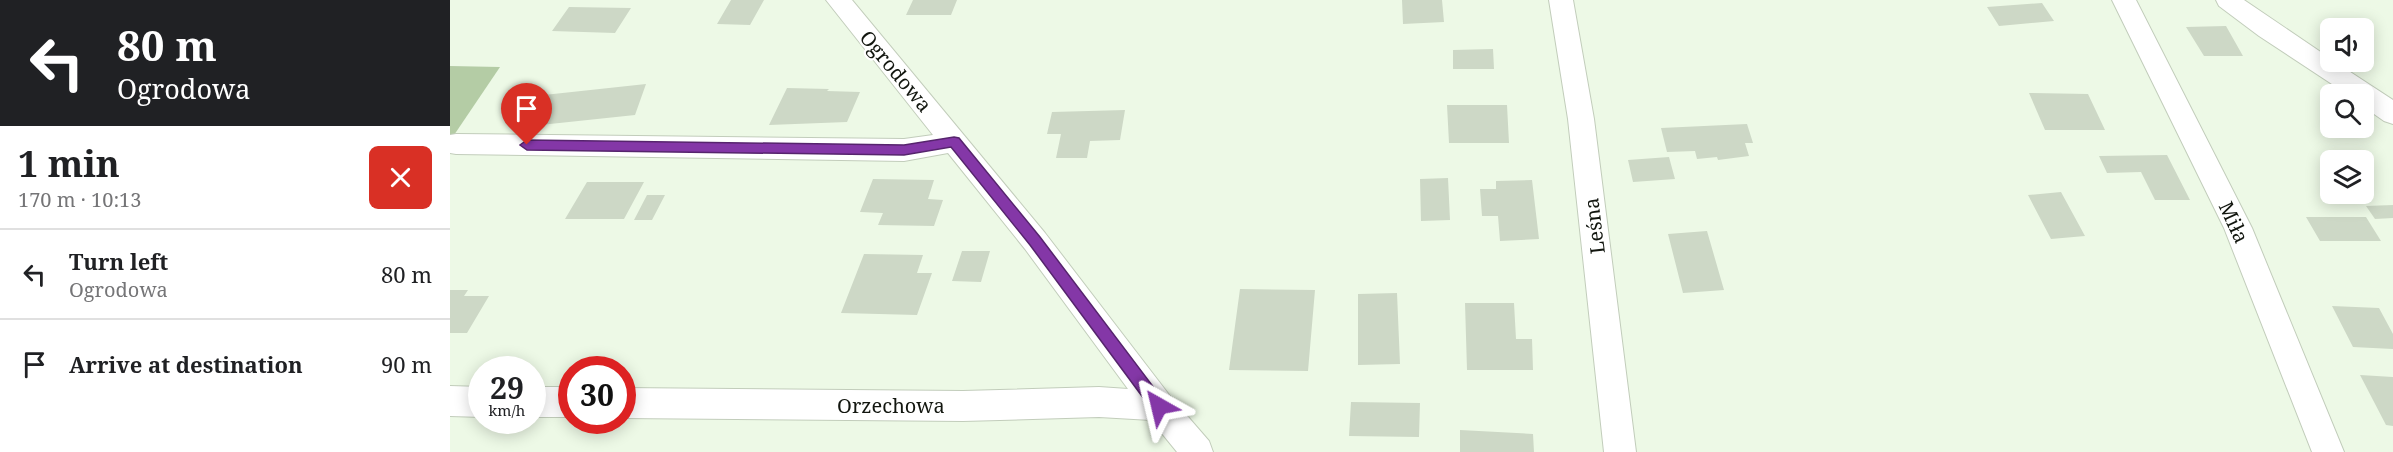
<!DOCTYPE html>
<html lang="en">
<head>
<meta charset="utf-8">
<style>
  :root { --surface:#fff; --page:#f2f2f2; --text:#202124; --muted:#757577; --line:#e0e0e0 }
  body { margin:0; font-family:"Noto Serif",serif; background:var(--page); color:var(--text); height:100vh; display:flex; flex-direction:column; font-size:22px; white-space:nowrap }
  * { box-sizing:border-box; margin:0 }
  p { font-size:20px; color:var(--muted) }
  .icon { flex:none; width:33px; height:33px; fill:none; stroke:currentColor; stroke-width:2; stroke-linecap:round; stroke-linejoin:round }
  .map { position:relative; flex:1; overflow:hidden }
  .drawer { display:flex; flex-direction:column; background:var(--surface); width:450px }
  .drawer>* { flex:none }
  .guide { background:#202124; color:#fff; overflow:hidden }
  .buttons { position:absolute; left:1870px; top:18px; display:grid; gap:12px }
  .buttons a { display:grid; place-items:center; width:54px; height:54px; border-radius:9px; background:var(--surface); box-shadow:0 3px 15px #0003; font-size:30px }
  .speed { position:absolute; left:18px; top:356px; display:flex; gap:12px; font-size:30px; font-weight:700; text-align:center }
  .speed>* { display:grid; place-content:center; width:78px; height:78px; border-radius:50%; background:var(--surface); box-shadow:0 3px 15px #0003; line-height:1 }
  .speed small { font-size:15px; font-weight:400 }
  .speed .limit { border:9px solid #d22; background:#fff; color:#111 }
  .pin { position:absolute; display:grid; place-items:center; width:51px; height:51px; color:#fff; margin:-62px -26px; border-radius:50% 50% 50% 0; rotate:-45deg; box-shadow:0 0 6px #0007 }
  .pin .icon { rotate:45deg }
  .me { position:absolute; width:66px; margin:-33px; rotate:323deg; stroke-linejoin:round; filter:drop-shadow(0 0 4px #0008) }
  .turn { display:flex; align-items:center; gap:21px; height:126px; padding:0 18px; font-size:27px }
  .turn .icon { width:78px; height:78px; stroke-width:2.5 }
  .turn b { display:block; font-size:42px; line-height:51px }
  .round { display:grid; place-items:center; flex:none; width:63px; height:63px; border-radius:9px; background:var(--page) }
  .summary { display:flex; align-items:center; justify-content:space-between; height:102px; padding:0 18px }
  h1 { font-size:36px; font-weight:700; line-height:45px }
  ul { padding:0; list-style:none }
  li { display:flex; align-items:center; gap:18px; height:90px; padding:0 18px; border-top:2px solid var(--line) }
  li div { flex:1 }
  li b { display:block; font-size:22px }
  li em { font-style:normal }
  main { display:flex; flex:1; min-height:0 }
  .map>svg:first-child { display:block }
  .green { fill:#b4cca5 }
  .building { fill:#cdd8c6 }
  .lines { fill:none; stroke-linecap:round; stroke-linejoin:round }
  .street-casing { stroke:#c2cdbb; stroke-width:2 }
  .street { fill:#fff; fill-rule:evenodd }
  .route { fill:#8437a7; stroke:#56246d; stroke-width:1.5 }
  .labels { text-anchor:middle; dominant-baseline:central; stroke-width:4.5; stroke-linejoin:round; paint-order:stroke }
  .street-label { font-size:20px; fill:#12160f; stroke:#fff }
</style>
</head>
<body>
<main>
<section class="drawer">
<div class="guide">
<div class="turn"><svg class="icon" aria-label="left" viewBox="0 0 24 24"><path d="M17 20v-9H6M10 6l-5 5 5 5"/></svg><div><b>80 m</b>Ogrodowa</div></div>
</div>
<div class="summary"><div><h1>1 min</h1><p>170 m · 10:13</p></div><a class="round" style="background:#d93025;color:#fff"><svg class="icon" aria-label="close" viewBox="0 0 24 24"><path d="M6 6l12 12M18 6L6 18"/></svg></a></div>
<ul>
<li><svg class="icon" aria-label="left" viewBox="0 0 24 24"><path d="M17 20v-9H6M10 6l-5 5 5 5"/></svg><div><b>Turn left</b><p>Ogrodowa</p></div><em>80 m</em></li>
<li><svg class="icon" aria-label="arrive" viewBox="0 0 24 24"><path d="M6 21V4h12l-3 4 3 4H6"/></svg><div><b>Arrive at destination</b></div><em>90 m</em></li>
</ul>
</section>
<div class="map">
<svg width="1943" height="452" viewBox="0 0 1943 452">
  <rect width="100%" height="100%" fill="#edf9e6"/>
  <path class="green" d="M0,66L50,67L0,141Z"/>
  <path class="building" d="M281,0H314L300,25L267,24Z
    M463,0H507L501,15H456Z
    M952,0H992L994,22L953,24Z
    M1592,3L1604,21L1549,26L1537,7Z
    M119,7L181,8L165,33L102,31Z
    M1776,26L1793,56H1754L1736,27Z
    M1043,49L1044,69H1003V50Z
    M196,84L185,115L81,126L94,95Z
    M337,88L379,89L377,91L410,92L397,122L319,125Z
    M1579,93L1638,94L1655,130H1595Z
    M997,105H1057L1059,143H999Z
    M675,110L670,140L640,141L637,158H606L611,134H597L602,112Z
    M1297,124L1303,143H1295L1299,156L1268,160L1267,157L1247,159L1245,151L1217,152L1211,128Z
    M1717,155L1740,200H1705L1691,172L1657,173L1649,156Z
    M1219,157L1225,179L1183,182L1178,160Z
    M998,178L1000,220L971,221L970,179Z
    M423,179L484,180L478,199L493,200L484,226L428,225L433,213L410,212Z
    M1082,180L1089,239L1050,241L1048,216H1032L1030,189H1046V181Z
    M137,182H194L174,219H115Z
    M1611,192L1635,236L1601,239L1578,195Z
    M197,195H215L202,220H184Z
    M1943,205V218L1925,219L1916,206Z
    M1856,217H1916L1931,241H1870Z
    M1257,231L1274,290L1233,293L1218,234Z
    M512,251H540L531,282L502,281Z
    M414,254L473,255L467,273H482L467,315L391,313Z
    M790,289L865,290L858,371L779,370Z
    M0,290H18L14,296H39L17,333H0Z
    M947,293L950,364L908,365V294Z
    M1015,303H1064L1066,339H1082L1083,370H1017Z
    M1882,306L1929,308L1943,334V349L1903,347Z
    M1910,375L1943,377V426L1936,425Z
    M901,402L970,403L969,437L899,436Z
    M1010,430L1083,434L1084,452H1010Z"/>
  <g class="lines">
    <g class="street-casing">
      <path id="street" d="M376,0H402L595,233L720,396L759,441L763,452H727L701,420L649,417L513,421L172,418V388L513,391L649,387L678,389L575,249L498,153L454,161L6,154L0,153V135L6,134L454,139L483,135Z
        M1099,0H1123L1144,119L1186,452H1154L1118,119Z
        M1662,0H1686L1802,228L1894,452H1862L1774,228Z
        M1766,0H1794L1881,59V62H1885L1943,100V124L1934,121L1914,107V94H1897L1809,36L1769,6Z
        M0,386L32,387V417L0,416Z
        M82,387H122V417H82Z"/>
    </g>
    <use href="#street" class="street"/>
  </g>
  <path class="route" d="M504,137L509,138L590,237L714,401L716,406L714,411L709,413L703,411L580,245L501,147L454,155L77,150L70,145L77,140L454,145Z"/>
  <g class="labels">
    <g class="street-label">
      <text transform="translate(446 71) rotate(50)">Ogrodowa</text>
      <text transform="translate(1784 222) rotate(65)">Miła</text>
      <text transform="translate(1144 226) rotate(-97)">Leśna</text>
      <text x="441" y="405">Orzechowa</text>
    </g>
  </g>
</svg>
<div class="buttons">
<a><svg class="icon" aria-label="sound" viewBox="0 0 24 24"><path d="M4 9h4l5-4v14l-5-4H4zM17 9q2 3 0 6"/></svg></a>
<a><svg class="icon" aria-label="search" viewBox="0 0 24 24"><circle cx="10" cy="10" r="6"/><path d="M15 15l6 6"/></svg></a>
<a><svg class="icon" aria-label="layers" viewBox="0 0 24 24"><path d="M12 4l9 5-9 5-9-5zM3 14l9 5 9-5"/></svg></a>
</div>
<div class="speed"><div>29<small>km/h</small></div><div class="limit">30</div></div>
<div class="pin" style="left:77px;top:145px;background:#d93025"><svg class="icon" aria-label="arrive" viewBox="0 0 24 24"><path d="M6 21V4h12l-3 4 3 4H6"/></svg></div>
<svg class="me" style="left:709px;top:406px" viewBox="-20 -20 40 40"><path d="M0-17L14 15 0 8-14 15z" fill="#8437a7" stroke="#fff" stroke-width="4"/></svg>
</div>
</main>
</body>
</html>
